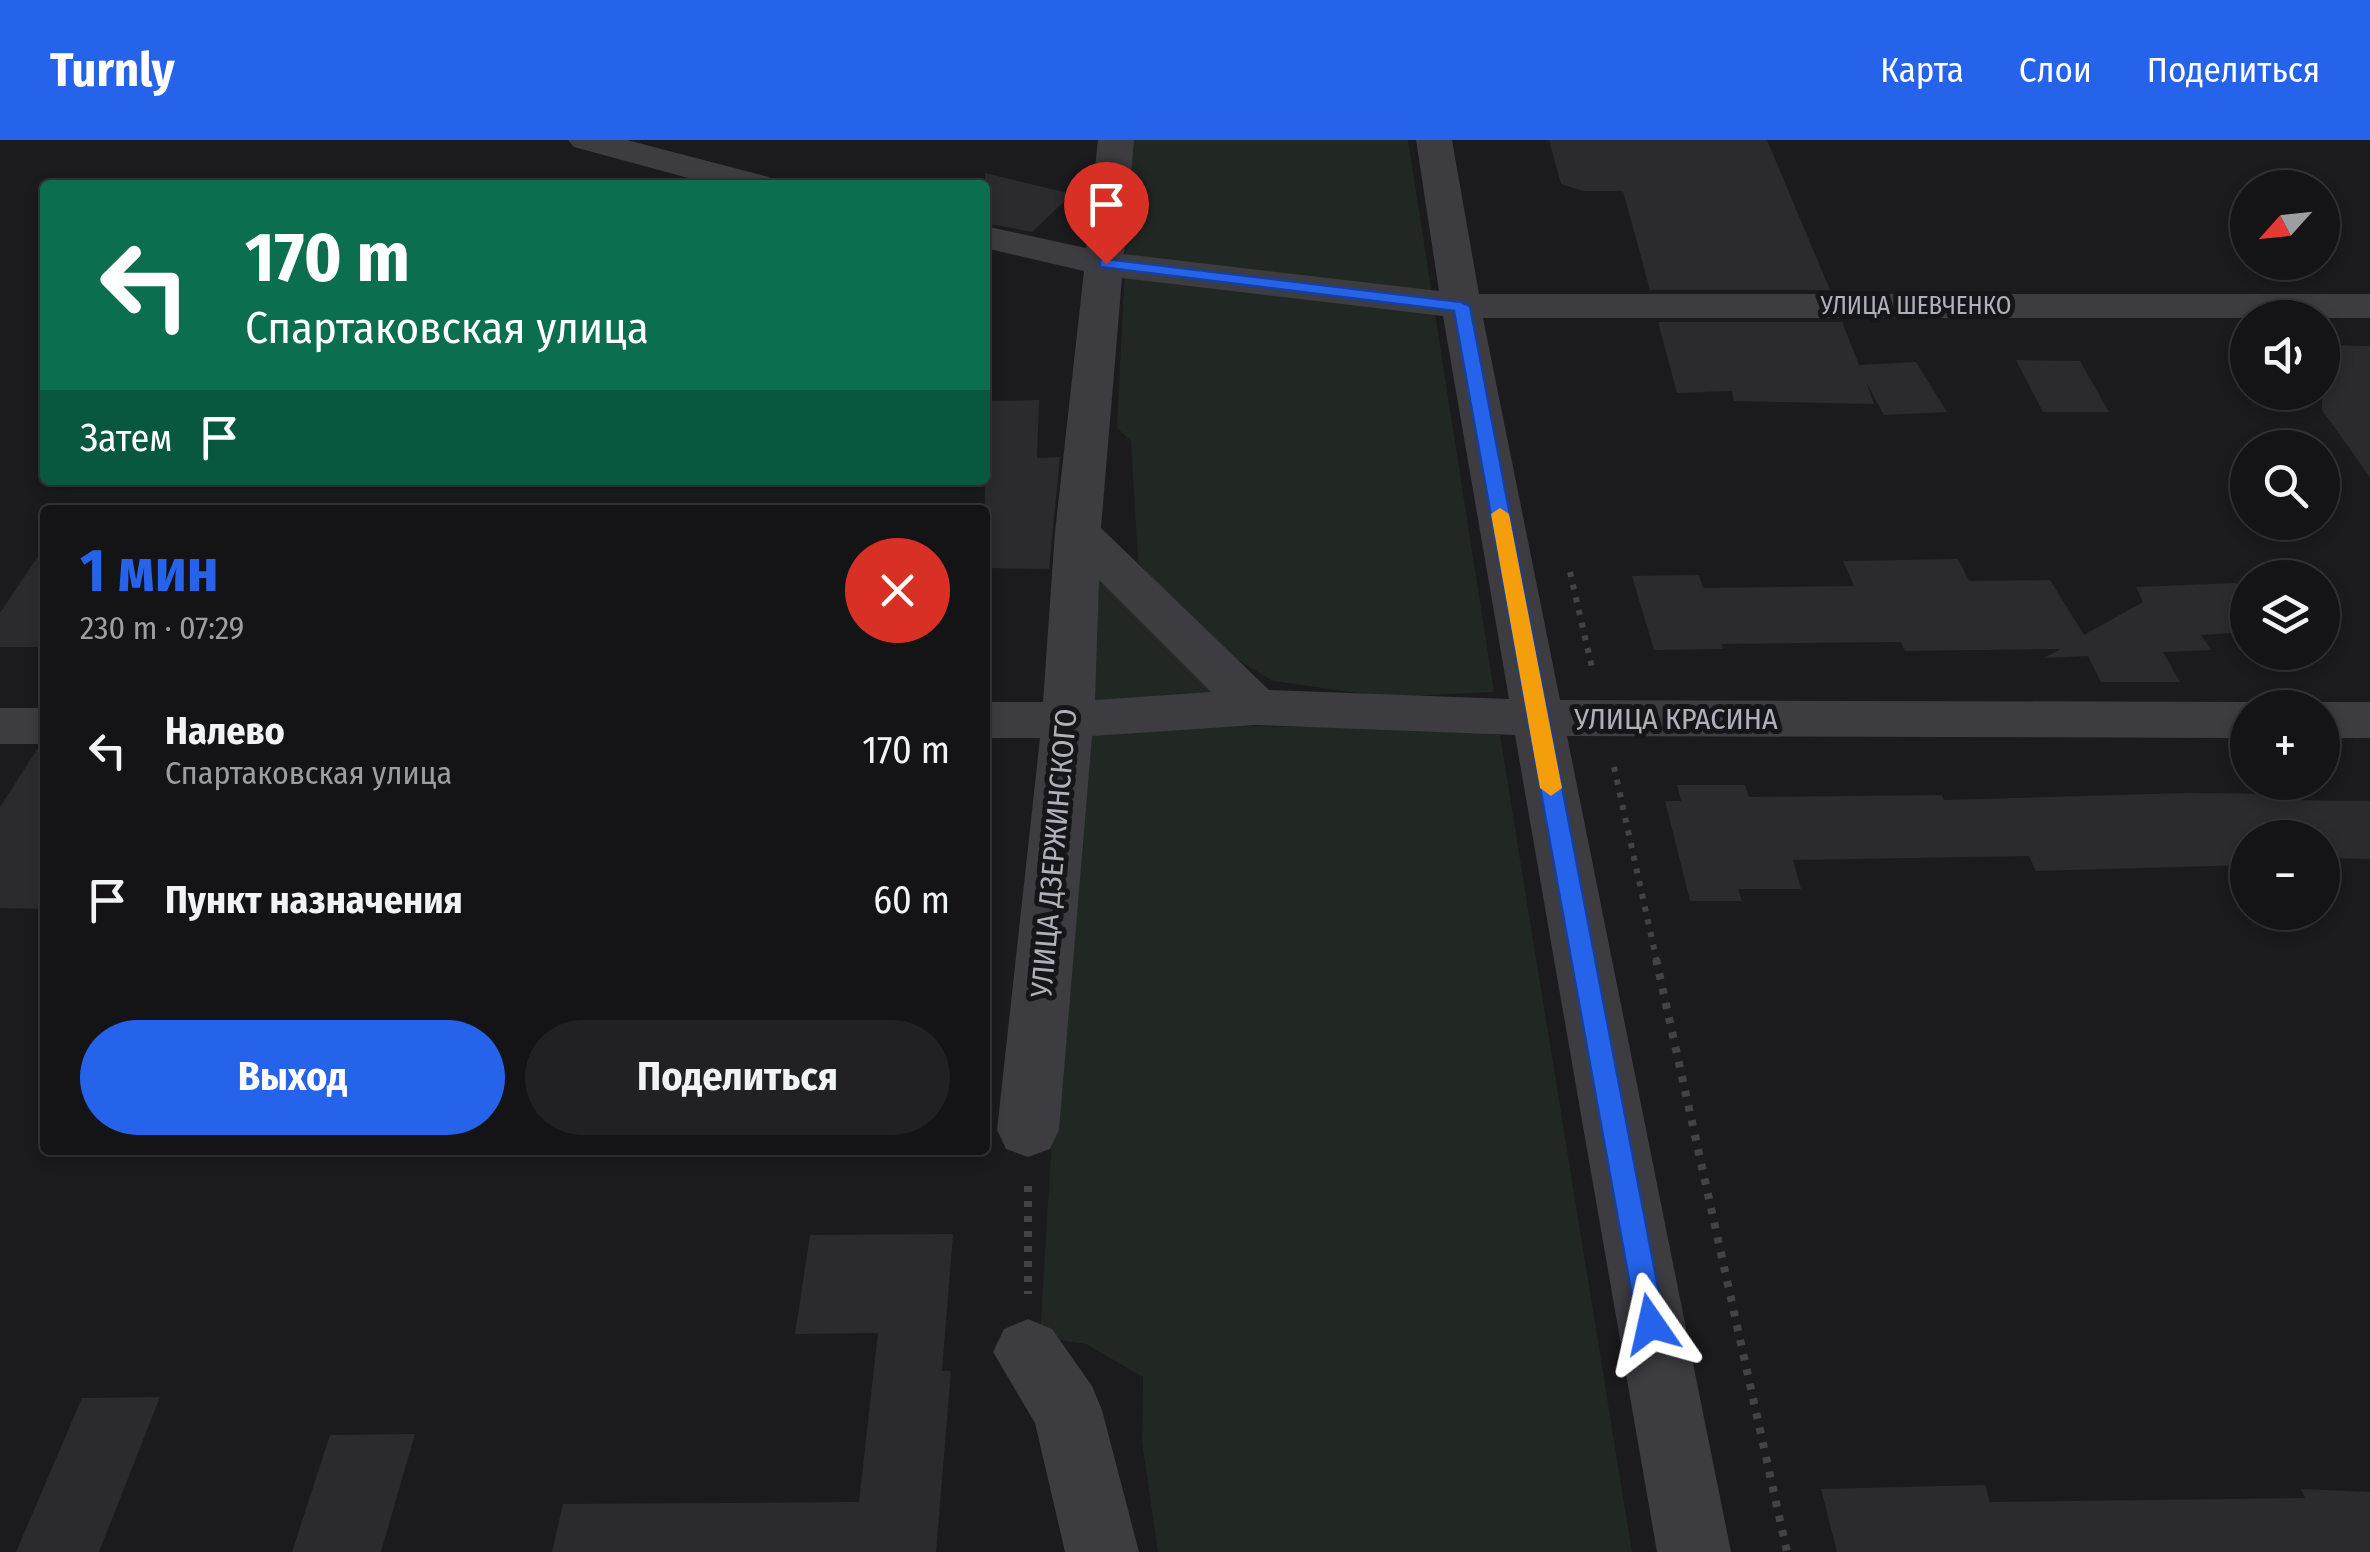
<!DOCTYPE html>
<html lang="ru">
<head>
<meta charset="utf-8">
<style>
  :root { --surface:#141416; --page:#212123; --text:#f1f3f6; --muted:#9d9ea1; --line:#333335; --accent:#2563eb }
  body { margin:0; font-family:"Fira Sans Condensed",sans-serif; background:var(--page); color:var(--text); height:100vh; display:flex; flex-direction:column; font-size:38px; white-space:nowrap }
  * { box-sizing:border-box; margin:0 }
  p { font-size:32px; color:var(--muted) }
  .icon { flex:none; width:55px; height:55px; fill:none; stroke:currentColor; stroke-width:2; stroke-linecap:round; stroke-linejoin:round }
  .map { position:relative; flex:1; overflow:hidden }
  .sheet { position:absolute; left:40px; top:365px; width:950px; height:650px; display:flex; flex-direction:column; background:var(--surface); border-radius:10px; box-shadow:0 5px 15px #0003,0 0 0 2px var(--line) }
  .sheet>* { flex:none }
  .banner { position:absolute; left:40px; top:40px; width:950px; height:305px; border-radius:10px; box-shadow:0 5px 15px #0003,0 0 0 2px var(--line); background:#0b6e4f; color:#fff; overflow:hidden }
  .needle { width:65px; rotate:243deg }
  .tools { position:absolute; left:2230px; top:30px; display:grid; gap:20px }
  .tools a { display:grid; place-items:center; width:110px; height:110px; border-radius:50%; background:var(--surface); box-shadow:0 5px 15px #0003,0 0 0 2px var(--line); font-size:50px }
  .pin { position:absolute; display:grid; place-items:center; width:85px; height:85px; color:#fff; margin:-102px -42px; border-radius:50% 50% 50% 0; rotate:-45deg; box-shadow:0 0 10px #0007 }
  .pin .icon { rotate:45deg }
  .me { position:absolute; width:110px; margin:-55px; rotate:349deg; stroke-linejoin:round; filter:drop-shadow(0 0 8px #0008) }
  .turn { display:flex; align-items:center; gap:35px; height:210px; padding:0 40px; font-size:45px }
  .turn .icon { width:130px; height:130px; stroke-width:2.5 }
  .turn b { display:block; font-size:70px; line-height:85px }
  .then { display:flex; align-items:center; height:95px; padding:0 40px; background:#0003; gap:20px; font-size:38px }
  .round { display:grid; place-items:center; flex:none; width:105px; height:105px; border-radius:52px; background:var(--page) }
  .overview { display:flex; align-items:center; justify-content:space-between; height:170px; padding:0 40px }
  h1 { font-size:60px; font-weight:700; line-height:75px; color:var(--accent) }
  .button { display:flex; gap:20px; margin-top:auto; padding:20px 40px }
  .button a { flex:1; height:115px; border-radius:60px; background:var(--accent); color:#fff; font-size:40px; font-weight:700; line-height:115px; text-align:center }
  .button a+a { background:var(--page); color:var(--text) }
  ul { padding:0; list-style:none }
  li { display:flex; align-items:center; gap:30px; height:150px; padding:0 40px }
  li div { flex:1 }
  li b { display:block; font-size:38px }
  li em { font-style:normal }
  header { display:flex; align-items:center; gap:60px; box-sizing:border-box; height:140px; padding:0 50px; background:var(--accent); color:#fff }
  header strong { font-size:48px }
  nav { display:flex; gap:55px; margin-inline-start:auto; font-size:35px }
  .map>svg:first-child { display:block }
  .green { fill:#212723 }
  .building { fill:#2b2b2d }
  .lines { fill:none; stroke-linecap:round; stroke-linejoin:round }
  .path-far1 { stroke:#424348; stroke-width:6; stroke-dasharray:5 8; stroke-linecap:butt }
  .path { stroke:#424348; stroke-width:8; stroke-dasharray:6 9; stroke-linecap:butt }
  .minor { fill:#3c3c41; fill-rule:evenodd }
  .route { fill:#2563eb; stroke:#184099; stroke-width:2.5 }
  .slow { fill:#f59e0b }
  .labels { text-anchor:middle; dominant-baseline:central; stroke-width:10; stroke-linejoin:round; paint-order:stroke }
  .far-street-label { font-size:25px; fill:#aeb0bb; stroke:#161518 }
  .street-label { font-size:30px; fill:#aeb0bb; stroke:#161518 }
</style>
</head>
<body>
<header>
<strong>Turnly</strong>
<nav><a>Карта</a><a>Слои</a><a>Поделиться</a></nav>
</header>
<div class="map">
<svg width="2370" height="1412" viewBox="0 0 2370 1412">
  <rect width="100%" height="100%" fill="#1b1a1d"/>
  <path class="green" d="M1131,0H1408L1494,552L1386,557L1273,541L1205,500L1138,422L1131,301L1117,288Z
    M1085,421L1218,546L1208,556L1073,561Z
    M1226,586L1437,588L1500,595L1632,1412H1158L1142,1302L1143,1237L1086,1204L1040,1197L1076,596Z"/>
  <path class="building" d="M1549,0H1767L1830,150H1650L1623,51H1583L1561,44Z
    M985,33L1072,54L1032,92L985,83Z
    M1658,182H1842L1859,225L1916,222L1947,272L1884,275L1866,242L1874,264L1734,261L1732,251L1677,253Z
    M2322,205L2370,206V337L2322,270Z
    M2016,220L2080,221L2109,272H2043Z
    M1039,260L1037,318L1060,317L1049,429L985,428V261Z
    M45,406V507H0V473Z
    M1958,419L1969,441L2050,440L2084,495L2143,462L2136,447L2236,443L2248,460V492L2201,495L2211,510L2163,512L2180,542H2101L2088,516L2044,518L2061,509L1905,511L1901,502L1722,504L1723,509L1654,510L1632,436L1699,435L1703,448L1854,446L1843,421Z
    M38,608H45V769L0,768V667Z
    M1677,645H1745L1749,657L1942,655L1944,660L2186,653L2291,654L2294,660L2370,661V719L2322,718V698H2248V725L2036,731L2029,716L1793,720L1801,749H1738L1742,761H1690L1665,661H1681Z
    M953,1094L942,1231H951L936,1412H552L563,1364L859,1362L878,1193L795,1194L810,1095Z
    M160,1257L99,1412H16L82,1258Z
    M415,1294L381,1412H292L330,1295Z
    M1985,1345L1990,1362L2305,1358L2301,1349L2370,1352V1412H1837L1821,1349Z"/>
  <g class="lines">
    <path class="path-far1" d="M1570,432L1593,532
      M1614,627L1657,822"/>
    <path class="path" d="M1656,819L1787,1412
      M1028,1046V1154"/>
    <path class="minor" d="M568,0H627L769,37L774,45H714L574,7Z
      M1098,0H1134L1124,114L1439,151L1416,0H1452L1479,154H2370V178H1483L1560,560L2248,562L2266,568H2248V598L1567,596L1731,1412H1657L1515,595L1256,585L1092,596L1059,990L1050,1009L1028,1017L1006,1009L997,990L1040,598H985V562H1043L1055,392L1084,131L985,108V86L1086,108ZM1122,138L1443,176L1509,559L1269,550L1101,388ZM1099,440L1211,552L1095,560Z
      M2322,562H2370V598H2322V568H2304Z
      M0,568H45V604H0Z
      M1028,1179L1052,1189L1092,1246L1102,1270L1139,1412H1065L1035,1283L993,1212L1004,1189Z"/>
  </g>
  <path class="route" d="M1106,119L1461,162L1470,166L1665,1184L1661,1194L1651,1198L1641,1194L1637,1184L1454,171L1100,127V120Z"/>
  <path class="slow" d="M1500,368L1509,374L1562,648L1551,656L1540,648L1491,374Z"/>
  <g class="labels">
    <g class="far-street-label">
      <text x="1916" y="166">УЛИЦА ШЕВЧЕНКО</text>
    </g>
    <g class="street-label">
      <text x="1676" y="579">УЛИЦА КРАСИНА</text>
      <text transform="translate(1054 713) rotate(-85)">УЛИЦА ДЗЕРЖИНСКОГО</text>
    </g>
  </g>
</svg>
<div class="tools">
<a><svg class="needle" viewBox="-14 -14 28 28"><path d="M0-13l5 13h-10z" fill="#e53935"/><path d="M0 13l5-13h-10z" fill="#9d9ea1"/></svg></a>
<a><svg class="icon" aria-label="sound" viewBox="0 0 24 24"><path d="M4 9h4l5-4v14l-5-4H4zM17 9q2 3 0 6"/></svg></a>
<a><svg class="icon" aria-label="search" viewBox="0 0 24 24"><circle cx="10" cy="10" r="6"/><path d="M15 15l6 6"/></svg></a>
<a><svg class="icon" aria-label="layers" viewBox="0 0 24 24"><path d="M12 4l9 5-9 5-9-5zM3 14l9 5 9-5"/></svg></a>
<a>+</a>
<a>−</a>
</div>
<div class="pin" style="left:1106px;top:124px;background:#d93025"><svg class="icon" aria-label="arrive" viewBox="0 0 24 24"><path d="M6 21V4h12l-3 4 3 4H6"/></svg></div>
<svg class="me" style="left:1651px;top:1184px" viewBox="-20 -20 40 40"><path d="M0-17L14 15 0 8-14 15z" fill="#2563eb" stroke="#fff" stroke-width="4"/></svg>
<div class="banner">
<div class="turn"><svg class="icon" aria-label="left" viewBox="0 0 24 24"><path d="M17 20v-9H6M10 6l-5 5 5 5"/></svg><div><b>170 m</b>Спартаковская улица</div></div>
<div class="then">Затем<svg class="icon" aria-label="arrive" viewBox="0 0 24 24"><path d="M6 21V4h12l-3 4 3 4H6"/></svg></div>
</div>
<section class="sheet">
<div class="overview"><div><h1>1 мин</h1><p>230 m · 07:29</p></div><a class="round" style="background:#d93025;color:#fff"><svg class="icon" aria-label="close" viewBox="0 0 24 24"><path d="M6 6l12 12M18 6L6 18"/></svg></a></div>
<ul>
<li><svg class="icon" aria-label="left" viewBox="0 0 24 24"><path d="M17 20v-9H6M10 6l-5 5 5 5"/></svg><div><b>Налево</b><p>Спартаковская улица</p></div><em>170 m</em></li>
<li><svg class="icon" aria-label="arrive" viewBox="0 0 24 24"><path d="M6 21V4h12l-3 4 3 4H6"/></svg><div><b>Пункт назначения</b></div><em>60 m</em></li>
</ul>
<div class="button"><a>Выход</a><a>Поделиться</a></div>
</section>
</div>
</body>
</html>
